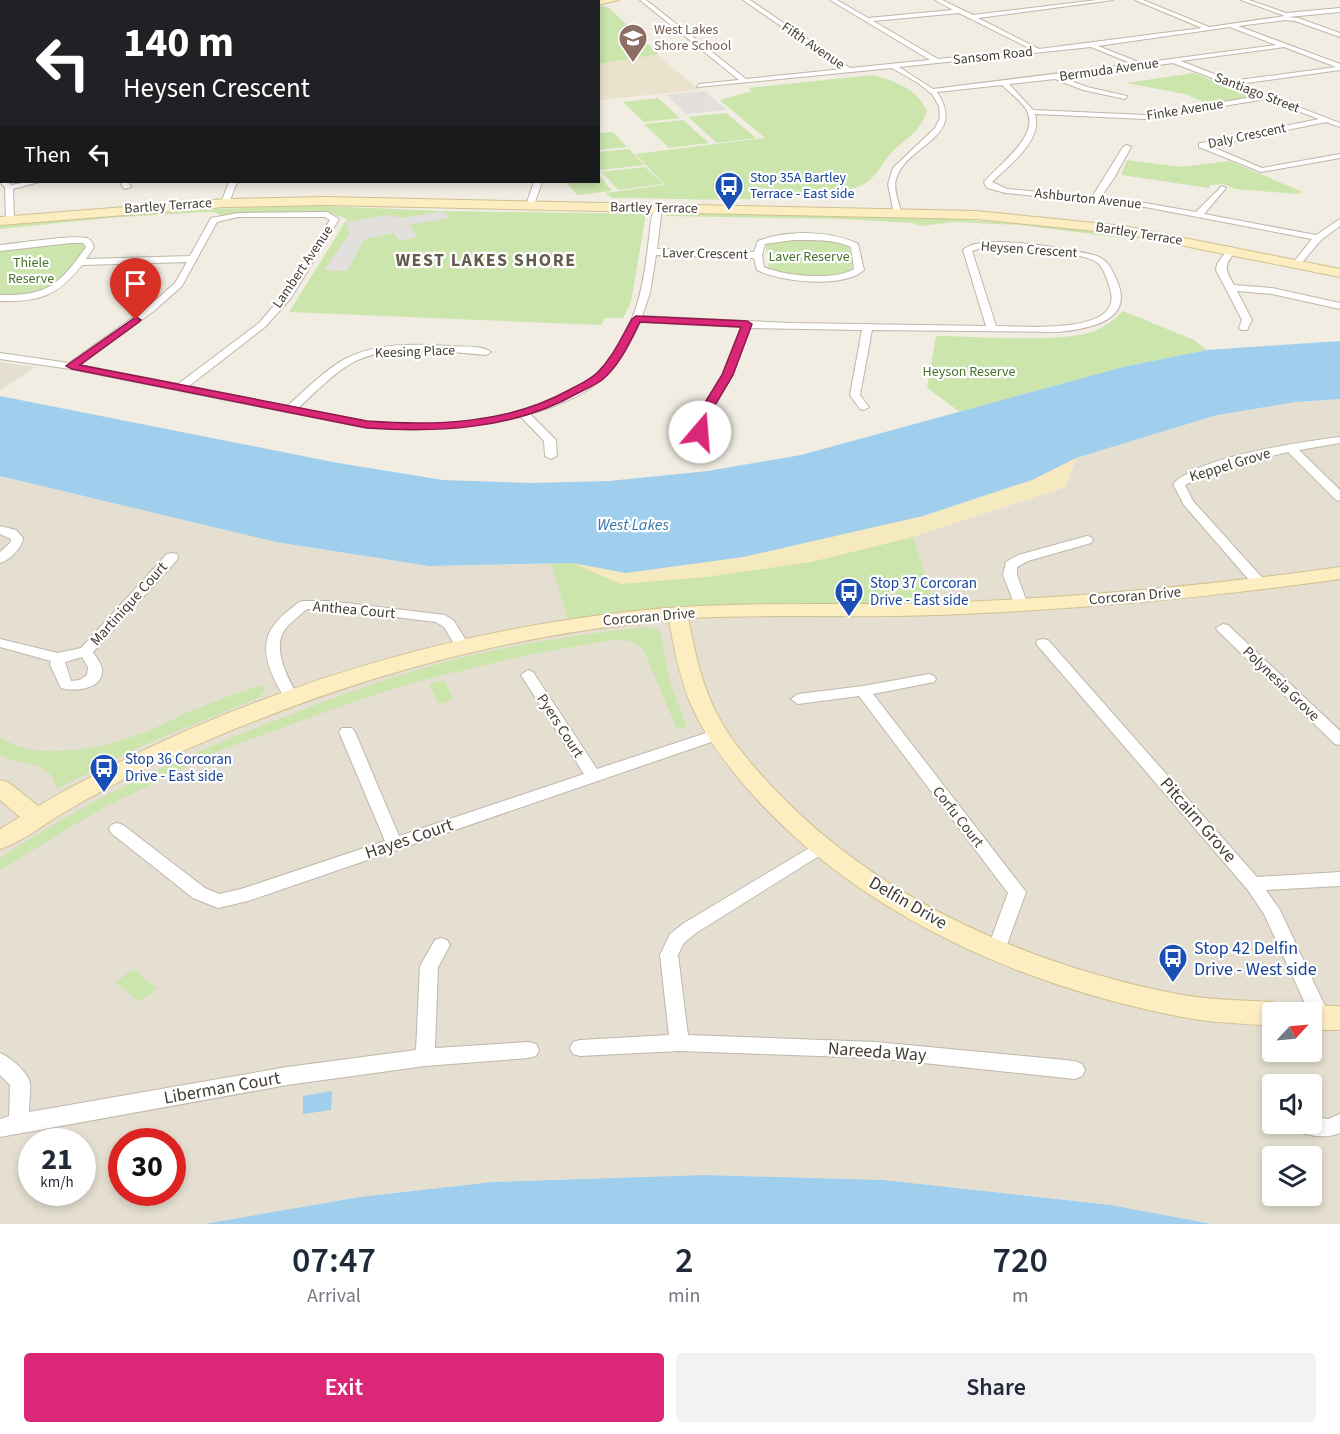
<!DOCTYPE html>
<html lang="en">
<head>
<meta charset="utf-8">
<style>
  :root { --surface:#fff; --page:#f2f2f3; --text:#1f2937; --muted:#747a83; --accent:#db2777 }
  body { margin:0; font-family:"Source Sans 3",sans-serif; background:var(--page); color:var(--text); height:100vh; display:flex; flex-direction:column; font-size:22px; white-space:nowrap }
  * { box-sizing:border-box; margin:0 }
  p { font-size:20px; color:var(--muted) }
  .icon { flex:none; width:33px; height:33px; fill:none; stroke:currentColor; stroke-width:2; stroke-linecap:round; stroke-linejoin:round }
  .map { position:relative; height:1224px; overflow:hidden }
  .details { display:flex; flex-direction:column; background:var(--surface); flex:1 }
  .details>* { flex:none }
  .top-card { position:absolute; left:0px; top:0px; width:600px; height:183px; box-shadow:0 3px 9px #0003; background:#202124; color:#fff; overflow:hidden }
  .needle { width:39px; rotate:64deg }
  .tools { position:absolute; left:1262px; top:1002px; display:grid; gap:12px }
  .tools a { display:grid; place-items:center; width:60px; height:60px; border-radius:6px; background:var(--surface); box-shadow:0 3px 9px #0003; font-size:30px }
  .speed { position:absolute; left:18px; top:1128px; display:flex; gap:12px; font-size:30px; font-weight:700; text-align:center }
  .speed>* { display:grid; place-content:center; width:78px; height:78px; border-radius:50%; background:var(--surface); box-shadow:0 3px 9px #0003; line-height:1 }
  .speed small { font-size:15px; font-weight:400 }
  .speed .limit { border:9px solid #d22; background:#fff; color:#111 }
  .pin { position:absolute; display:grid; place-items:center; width:51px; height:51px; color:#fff; margin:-62px -26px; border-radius:50% 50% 50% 0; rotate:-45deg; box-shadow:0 0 6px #0007 }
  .pin .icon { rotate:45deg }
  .me { position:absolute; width:66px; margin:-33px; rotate:18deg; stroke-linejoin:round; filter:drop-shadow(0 0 4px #0008) }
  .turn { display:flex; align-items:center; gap:21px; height:126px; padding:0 24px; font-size:27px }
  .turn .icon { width:78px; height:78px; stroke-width:2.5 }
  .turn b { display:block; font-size:42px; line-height:51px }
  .then { display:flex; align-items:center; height:57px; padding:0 24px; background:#0003; gap:12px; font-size:22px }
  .eta { display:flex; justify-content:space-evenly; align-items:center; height:102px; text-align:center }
  .eta b { font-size:36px; font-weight:600; line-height:42px }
  .primary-button { display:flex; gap:12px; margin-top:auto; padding:12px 24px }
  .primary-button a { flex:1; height:69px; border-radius:6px; background:var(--accent); color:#fff; font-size:24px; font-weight:600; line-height:69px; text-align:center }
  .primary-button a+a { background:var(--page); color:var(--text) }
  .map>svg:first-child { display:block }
  .residential { fill:#e5dfd2; fill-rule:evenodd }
  .education { fill:#eae2cd }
  .green { fill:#cbe5ad }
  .sand { fill:#f5eabf }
  .parking { fill:#e2dfdc }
  .water { fill:#a0ceed }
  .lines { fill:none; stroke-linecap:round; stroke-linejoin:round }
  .street-casing { stroke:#bfb7a9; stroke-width:2 }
  .secondary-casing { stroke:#d0c194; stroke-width:2 }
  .street { fill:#fff; fill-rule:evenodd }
  .secondary { fill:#fdeec2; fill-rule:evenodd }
  .route { fill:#db2777; stroke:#8e194d; stroke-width:1.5 }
  .labels { text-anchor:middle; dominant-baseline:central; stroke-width:4.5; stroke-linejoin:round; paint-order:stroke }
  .far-education-label { font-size:14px; fill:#785e54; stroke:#fff; text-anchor:start }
  .far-street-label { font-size:14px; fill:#433d34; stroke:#fff }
  .far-transit-label { font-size:14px; fill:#164399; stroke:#fff; text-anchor:start }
  .far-park-label { font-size:14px; fill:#45722a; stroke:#fff }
  .street-label { font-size:15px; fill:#433d34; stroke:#fff }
  .transit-label { font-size:15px; fill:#164399; stroke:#fff; text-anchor:start }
  .water-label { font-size:16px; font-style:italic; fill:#3177aa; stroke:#fff }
  .far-district-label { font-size:18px; font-weight:bold; letter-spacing:1.5px; fill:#655b4b; stroke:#fff }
  .near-street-label { font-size:18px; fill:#433d34; stroke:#fff }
  .near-transit-label { font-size:18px; fill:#164399; stroke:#fff; text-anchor:start }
</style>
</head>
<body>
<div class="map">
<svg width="1340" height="1224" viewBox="0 0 1340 1224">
  <rect width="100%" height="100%" fill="#f1ede3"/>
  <path class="residential" d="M0,362L19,365L35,367L0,391Z
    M1340,399V1224H1212L1111,1205L883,1180L704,1175L492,1182L360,1197L204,1224H0V476L276,542L429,566L573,563L626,573L743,557L923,516L1032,480L1076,458L1217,415L1296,402ZM1272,1012H1311V1052H1272ZM1272,1084H1311V1124H1272ZM32,1142H82V1192H32ZM122,1142H172V1192H122ZM1272,1156H1311V1196H1272Z"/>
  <path class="education" d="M631,32L699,90L599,100V36Z"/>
  <path class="green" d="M599,5L609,8L659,54L599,64Z
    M1194,73L1251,97L1209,104L1185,94L1126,83Z
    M874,75C898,83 916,88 927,111C918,135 909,135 893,151C884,160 879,172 870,180C841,207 660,198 613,198L605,193L665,185L635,154L765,138L720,100L752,91L748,88Z
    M658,98L680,118L644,122L623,102Z
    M726,113L756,138L717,143L688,117Z
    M683,120L709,143L669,148L644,124Z
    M613,132L627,147L599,150V133Z
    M629,149L644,165L601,170L599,168V152Z
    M1127,160L1181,167L1229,161L1303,192L1297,194L1236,189L1223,184L1210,185L1209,188L1121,175Z
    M645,167L663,184L618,190L602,172Z
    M599,175L612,191L577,195L566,182H598Z
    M323,206L443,211L646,214L631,302L623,318H605L601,325L289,312L347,219L327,212L241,213L221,215L214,212H204L108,218L0,229V226C108,214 215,207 323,206Z
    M666,213L955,219L1059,227L1136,238L1132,239L1020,225L955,222L920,226L913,223L842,219L665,216Z
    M779,240L837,241L849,245L853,270C833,279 790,276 769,270L766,245Z
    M82,242L87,247L65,276L44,293L0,296V250Z
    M1123,311L1194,340L1207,350L1123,367L960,412L927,388L936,336C972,336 1068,344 1097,330C1107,325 1115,319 1123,311Z
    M913,537L936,609L677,613L570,625L551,564L573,563L620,584L706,577L811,562Z
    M647,627L659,630L661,634L670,683L687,727L677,729L643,649L630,641L611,640L522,656L427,679L367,697L221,750L99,810L0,870V858C76,808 157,767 241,734C307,708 373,681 442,663C508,645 579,634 647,627Z
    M444,680L454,700L439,704L429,684Z
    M262,685L265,691L258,698L141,746L104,766L56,789C54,761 20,766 0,755V737C37,763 103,748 143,733C160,727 176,717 193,710C215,701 239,693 262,685Z
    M133,969L157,989L139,1002L116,982Z"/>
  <path class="sand" d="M1076,458L1066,487L913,537L811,562L706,577L620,584L573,563L626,573L1032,480Z"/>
  <path class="parking" d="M704,91L727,110L687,114L666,95Z
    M443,211L451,218L409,225L418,237L400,241L393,233L365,239L347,271L324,270L349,234L346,222L387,215L402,218Z"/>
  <path class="water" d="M0,0H202L2,2L0,33Z
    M1340,341V399L1296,402L1217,415L1076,458L1032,480L923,516L743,557L626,573L573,563L429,566L276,542L0,476V396L338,463L443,480L532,483L609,481L708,471L801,455L1123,367L1207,350Z
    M332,1091L331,1110L303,1114V1096Z
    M704,1175L883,1180L1111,1205L1212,1224H204L360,1197L492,1182Z"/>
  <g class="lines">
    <g class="street-casing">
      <path id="street" d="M533,0H540L541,2H535Z
        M558,0H568L554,2Z
        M640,0H646L746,79L843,69L743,0H750L850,68L930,60L830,0H837L868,18L953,10L935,0H942L973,15L1097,0H1113L978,18L1039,49L1202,28L1135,0H1143L1209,27L1285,16L1241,0H1249L1286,13L1340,8V12L1288,17L1298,18L1340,33V37L1295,21L1285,20L1238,26L1340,64V70L1239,84L1340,123V127L1326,122L1210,146L1262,168L1340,154V158L1261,172L1199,147V143H1202L1319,119L1266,99L1145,119L1035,114C1043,141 1009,165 992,182L1007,189L1092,197L1123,147L1127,145L1131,147L1114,178L1100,198L1145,203L1196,212L1222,186L1226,188L1204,214L1316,235L1340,219V226L1321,240L1299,266L1296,267L1292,264L1312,239L1145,207L1006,193L987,188L984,182C999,164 1042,135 1026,109C1020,100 1010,93 1002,85L937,92C968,139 907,143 896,179C893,190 899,202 901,212L894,214L888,184L893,168L935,128L940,118L939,106L932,94L918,83L892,68L697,87L699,84L739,80ZM959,13L1031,49L938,59L873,21ZM1230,27L1276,45L1141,63L1098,46ZM1091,47L1133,64L933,89L899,67ZM1284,47L1336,67L1232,81L1181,61ZM1173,63L1259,96L1145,115L1033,110L1009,84L1055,79L1083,90L1125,99L1127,96L1087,87L1063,78Z
        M0,86H2V90H0Z
        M0,154H2V158H0Z
        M2,180L8,182L11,185L27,182H39L13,189L14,219L10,222L6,219L5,188L0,182Z
        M120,182H128L131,187L124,189Z
        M229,182H237L229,203L225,205L221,203Z
        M534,182H542L534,205L530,207L526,205Z
        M655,206L662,208L657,249L754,252L758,241C787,230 830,230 858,244L864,270C843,289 780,282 757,270L754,258L656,255L650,293L642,316L791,323L986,326L963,250C980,232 1073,249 1097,256C1109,261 1112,270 1117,281C1135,322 1087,329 1058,332L872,330L860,395L869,407L864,410L860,409L850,395L862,330L750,328L732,375L707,417L706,432L711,445L705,448L699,445L694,432L697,417L722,375L741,327L640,322C615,378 588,397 530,414L556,440L557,456L551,459L545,456L544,441L521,417L456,428H367L71,369L0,359V353L69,363L149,306L175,283L187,262L82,265C58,296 39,302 0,301V295C48,296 59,285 86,247L83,243H71L0,251V245C14,244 80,233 89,239C92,241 93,244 94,247L86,259L190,256L211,218L238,213L327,212L339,219L291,298L265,327L189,386L287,406C306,390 323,371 345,359C376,342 416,344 450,346C462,347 482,345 491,352L486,355C446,352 388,343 352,363C331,375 315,393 298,408C321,413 345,420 369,422C439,428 540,421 596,374C612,361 622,340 631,321C641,298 645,272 648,246C650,233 650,218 655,206ZM238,217H325L330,220L282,296L259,323L178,384L80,365L155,310L182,286L217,222ZM793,240C812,240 834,239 851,247L854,269C835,281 784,276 764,267L762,255L765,244ZM981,248C1002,248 1086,250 1099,264C1104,269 1108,282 1110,289C1126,336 1021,326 996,326L972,251Z
        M1232,247L1236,250C1224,267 1224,267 1234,285L1272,288L1340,303V309L1272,294L1237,291L1252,320L1247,330H1241L1239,328L1242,320L1216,270L1217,264L1229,248Z
        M1340,437V443L1299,450L1340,490V501L1336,500L1288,452L1213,471L1185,485L1193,501L1266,582L1268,585L1266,588H1256L1184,505L1173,484C1199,456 1302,442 1340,437Z
        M0,526L16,530L23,538C22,548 10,560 0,563V552L10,543L11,539L0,534Z
        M1087,536L1091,537L1093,540L1091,543L1028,561L1017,567V575L1028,605L1021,609L1016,608L1003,575L1006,562L1018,555Z
        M172,553L177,554L178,557L177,560L93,652C96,657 101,663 102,669C104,689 75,692 61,688L50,665L51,661L0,647V639L58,653L81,648L167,554ZM82,657L88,667L87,675L80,680L71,681L65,662Z
        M304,601H329L445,615L454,621L470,647L468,650H458L444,627L436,622L329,609H307C300,615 292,621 286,628C270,648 289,680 299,698L292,703L287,701C273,680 255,647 275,624C281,615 291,609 299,602Z
        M1223,624L1228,625L1340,731V745L1335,744L1218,631L1216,628Z
        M1043,639L1048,640L1257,877L1340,872V886L1266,890L1280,910L1331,1019L1329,1025L1322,1027L1315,1025L1264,914L1247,889L1038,646L1036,643L1038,640Z
        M528,670L533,672L597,769L718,729L723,730L726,734L723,738L248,901L218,908L193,898L111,833L109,829L111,825L117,823L123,825L205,888L219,894L241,889L385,841L339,732L342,728H352L355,732L399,836L584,774L521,675Z
        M929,674L934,676L936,679L934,682L873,694L1026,892L1005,950L1002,955L996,957L990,955L987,950L1008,893L859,696L798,704L791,699L798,694L863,686Z
        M821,841L827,843L829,847L827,851L696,933L683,944L678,955L688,1035L876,1042L1075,1061L1082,1064L1085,1070L1082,1076L1075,1079L876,1058L679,1051L580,1056L573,1054L570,1048L573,1042L580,1040L669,1035L660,955L670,934L684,923Z
        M441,938L447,940L450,945L438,967L435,1048L529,1042L536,1044L539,1050L536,1056L529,1058L425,1066L287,1085L0,1137V1119L9,1116L10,1085L0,1075V1053C10,1057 28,1072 30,1083C31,1092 29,1103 29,1112L287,1067L416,1050L420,966L435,940Z
        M1340,1114V1133C1326,1139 1310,1136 1296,1131L1293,1124H1311V1116L1328,1119Z"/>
    </g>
    <g class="secondary-casing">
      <path id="secondary" d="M601,0H619L598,5V2H595Z
        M0,110H2V116H0Z
        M325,197L976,211L1124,226L1340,269V277L1124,234L976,219L325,205L225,207L0,225V217L225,199Z
        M1340,567V579C1207,598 1072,610 938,615C854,618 771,614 688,618C695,652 702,687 719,718C735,747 758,772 781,796C886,903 1031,965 1177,994C1208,1000 1240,1000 1272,1002L1282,1006L1285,1012H1272V1026C1240,1023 1208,1023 1177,1016C1025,986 872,920 763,806C735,776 709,744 692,707C680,679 674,649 669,620C488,637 328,685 163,760C129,776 95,794 63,813C43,825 22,842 0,849V829L20,817L0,800V780L8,782L38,806C219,701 428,633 635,611C736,600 837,606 938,603C1073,598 1207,586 1340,567Z
        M1311,1006H1340V1030H1311V1012H1300Z"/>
    </g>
    <use href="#street" class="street"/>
    <use href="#secondary" class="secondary"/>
  </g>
  <path class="route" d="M636,316L747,321L752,324L733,375L708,417L704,435L700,436L695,432L696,417L722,375L741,327L640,322C630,342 620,365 602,380C595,385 586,389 578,393C515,429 438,433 367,428L72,369L66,366L136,317L141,320L139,322L80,365L367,421C435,426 508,424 569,390C578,385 590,380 597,373C613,357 621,338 632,319Z"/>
  <defs>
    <g id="school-pin" transform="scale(1.5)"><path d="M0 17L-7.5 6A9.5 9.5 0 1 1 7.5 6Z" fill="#8d6e63" stroke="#fff"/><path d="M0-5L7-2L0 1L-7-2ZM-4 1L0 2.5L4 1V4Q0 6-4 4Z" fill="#fff"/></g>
    <g id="bus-pin" transform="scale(1.5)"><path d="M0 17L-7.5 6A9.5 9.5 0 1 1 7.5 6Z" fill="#1a4fb4" stroke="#fff"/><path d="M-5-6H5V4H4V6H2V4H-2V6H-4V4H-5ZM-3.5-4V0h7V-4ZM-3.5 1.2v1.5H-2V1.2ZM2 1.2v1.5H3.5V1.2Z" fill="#fff"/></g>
  </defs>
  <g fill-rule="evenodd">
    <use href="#school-pin" x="633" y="38"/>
    <use href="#bus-pin" x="729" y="186"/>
    <use href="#bus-pin" x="849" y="592"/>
    <use href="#bus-pin" x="104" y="768"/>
    <use href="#bus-pin" x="1173" y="958"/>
  </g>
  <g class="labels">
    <g class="far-education-label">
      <text x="654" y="30">West Lakes<tspan x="654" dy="16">Shore School</tspan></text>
    </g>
    <g class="far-street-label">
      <text transform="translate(813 46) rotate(34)">Fifth Avenue</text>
      <text transform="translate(993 56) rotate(-6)">Sansom Road</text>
      <text transform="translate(1109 70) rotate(-8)">Bermuda Avenue</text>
      <text transform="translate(1257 93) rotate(21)">Santiago Street</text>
      <text transform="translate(1185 110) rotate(-9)">Finke Avenue</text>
      <text transform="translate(1247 136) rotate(-12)">Daly Crescent</text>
      <text transform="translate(1088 199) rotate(6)">Ashburton Avenue</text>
      <text transform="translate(168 206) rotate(-4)">Bartley Terrace</text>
      <text transform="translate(654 208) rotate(1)">Bartley Terrace</text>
      <text transform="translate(1139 234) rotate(9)">Bartley Terrace</text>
      <text transform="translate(1029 250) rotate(4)">Heysen Crescent</text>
      <text transform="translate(705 254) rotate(1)">Laver Crescent</text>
      <text transform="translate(303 267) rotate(-56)">Lambert Avenue</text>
      <text transform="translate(415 352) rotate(-2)">Keesing Place</text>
    </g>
    <g class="far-transit-label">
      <text x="750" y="178">Stop 35A Bartley<tspan x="750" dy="16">Terrace - East side</tspan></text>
    </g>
    <g class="far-park-label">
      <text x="809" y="257">Laver Reserve</text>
      <text x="31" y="263">Thiele<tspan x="31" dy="16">Reserve</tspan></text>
      <text x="969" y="372">Heyson Reserve</text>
    </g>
    <g class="street-label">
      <text transform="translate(1230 465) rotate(-17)">Keppel Grove</text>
      <text transform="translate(1135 596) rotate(-5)">Corcoran Drive</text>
      <text transform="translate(129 604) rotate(-48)">Martinique Court</text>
      <text transform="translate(354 610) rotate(5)">Anthea Court</text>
      <text transform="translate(649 617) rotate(-5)">Corcoran Drive</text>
      <text transform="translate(1281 684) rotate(44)">Polynesia Grove</text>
      <text transform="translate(560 726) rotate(57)">Pyers Court</text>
      <text transform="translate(958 817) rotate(52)">Corfu Court</text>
    </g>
    <g class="transit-label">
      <text x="870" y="583">Stop 37 Corcoran<tspan x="870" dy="17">Drive - East side</tspan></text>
      <text x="125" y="759">Stop 36 Corcoran<tspan x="125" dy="17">Drive - East side</tspan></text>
    </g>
    <g class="water-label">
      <text x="633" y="525">West Lakes</text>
    </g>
    <g class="far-district-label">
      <text x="486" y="260">WEST LAKES SHORE</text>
    </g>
    <g class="near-street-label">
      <text transform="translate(1198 820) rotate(49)">Pitcairn Grove</text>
      <text transform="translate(409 839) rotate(-19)">Hayes Court</text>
      <text transform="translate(908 903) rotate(30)">Delfin Drive</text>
      <text transform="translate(877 1052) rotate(4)">Nareeda Way</text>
      <text transform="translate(222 1088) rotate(-10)">Liberman Court</text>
    </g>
    <g class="near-transit-label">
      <text x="1194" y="948">Stop 42 Delfin<tspan x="1194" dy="21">Drive - West side</tspan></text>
    </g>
  </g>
</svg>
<div class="tools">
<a><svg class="needle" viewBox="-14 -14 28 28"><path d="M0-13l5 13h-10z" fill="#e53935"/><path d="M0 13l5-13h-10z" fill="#747a83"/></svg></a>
<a><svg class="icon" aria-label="sound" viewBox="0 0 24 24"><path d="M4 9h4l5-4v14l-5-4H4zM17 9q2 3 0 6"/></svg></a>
<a><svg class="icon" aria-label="layers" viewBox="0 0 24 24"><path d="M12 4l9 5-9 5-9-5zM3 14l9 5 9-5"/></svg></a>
</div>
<div class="speed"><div>21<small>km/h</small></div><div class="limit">30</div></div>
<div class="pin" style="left:136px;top:320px;background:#d93025"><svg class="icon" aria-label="arrive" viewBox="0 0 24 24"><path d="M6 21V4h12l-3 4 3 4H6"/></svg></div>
<svg class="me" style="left:700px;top:432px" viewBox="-20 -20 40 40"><circle r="19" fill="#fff"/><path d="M0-13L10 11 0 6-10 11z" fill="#db2777"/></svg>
<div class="top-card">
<div class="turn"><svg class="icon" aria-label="left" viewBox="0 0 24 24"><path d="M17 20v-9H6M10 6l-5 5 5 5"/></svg><div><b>140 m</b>Heysen Crescent</div></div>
<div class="then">Then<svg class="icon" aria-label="left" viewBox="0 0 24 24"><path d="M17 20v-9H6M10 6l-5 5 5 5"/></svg></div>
</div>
</div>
<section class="details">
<div class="eta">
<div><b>07:47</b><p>Arrival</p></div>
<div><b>2</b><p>min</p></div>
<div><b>720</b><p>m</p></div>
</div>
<div class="primary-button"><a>Exit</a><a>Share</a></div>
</section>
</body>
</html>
